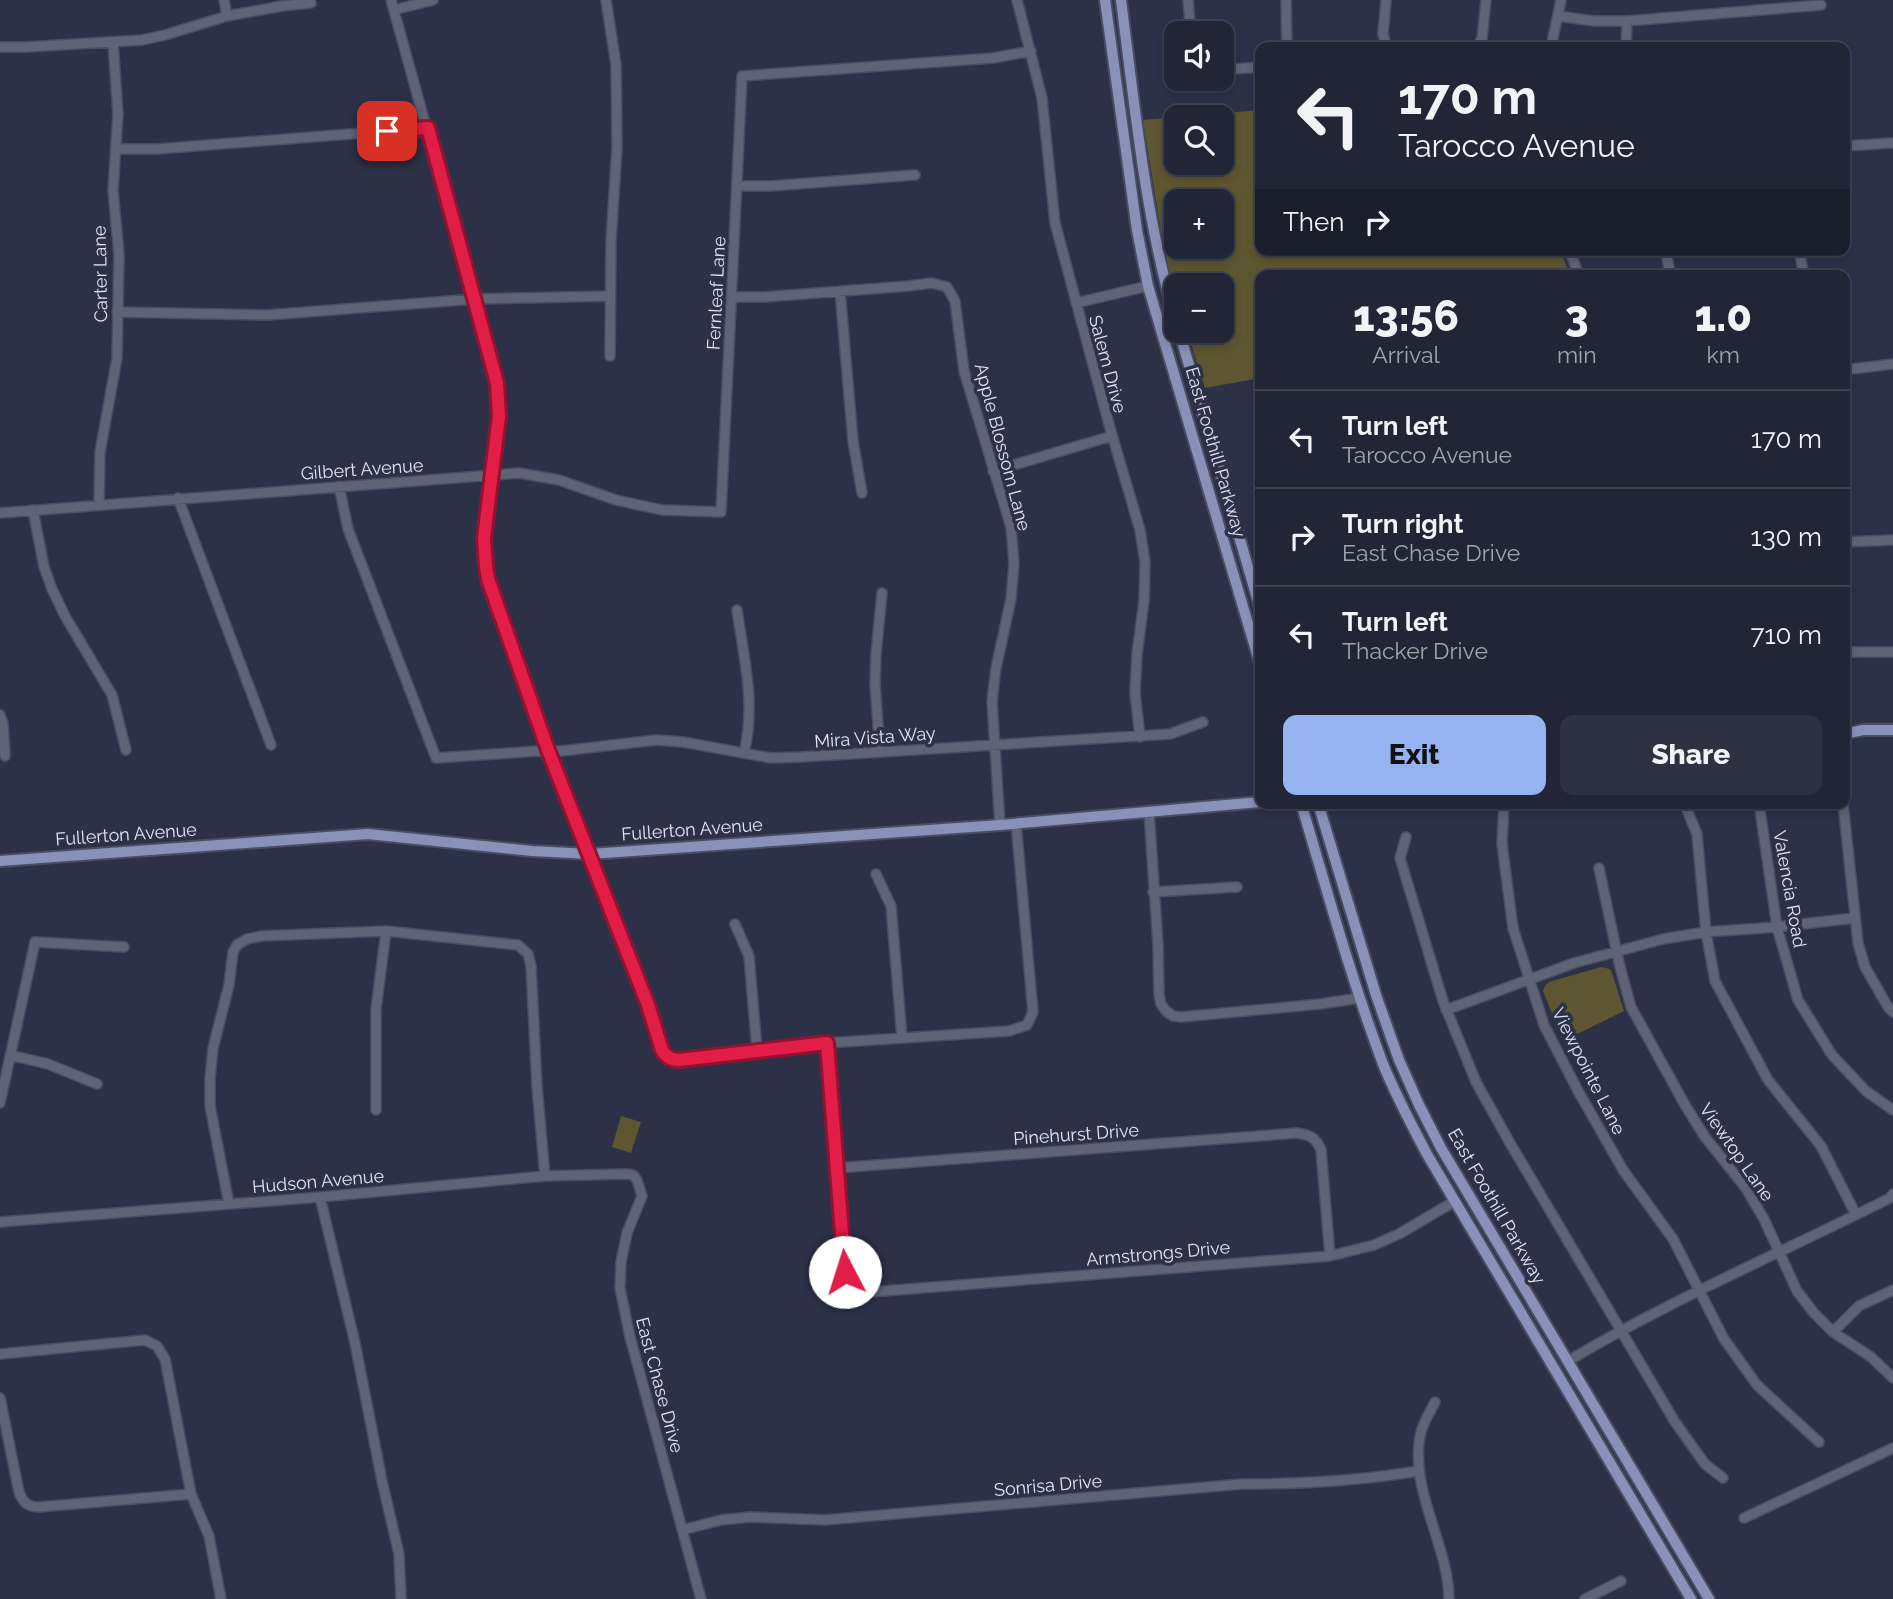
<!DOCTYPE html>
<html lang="en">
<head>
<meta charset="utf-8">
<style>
  :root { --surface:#212536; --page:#2d3142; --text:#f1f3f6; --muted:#a2a5ad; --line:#3e4251; --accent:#95b2f1 }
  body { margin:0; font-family:Raleway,sans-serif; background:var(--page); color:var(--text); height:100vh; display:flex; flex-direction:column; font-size:26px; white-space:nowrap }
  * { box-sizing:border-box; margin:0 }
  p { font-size:23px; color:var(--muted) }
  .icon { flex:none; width:38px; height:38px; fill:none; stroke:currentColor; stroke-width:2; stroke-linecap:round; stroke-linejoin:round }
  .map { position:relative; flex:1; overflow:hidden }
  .details { position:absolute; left:1255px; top:270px; width:595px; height:539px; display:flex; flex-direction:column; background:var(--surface); border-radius:14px; box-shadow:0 4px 10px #0003,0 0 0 2px var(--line) }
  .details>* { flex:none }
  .guide { position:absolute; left:1255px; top:42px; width:595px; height:214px; border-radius:14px; box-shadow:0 4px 10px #0003,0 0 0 2px var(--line); background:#212536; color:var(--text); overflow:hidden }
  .controls { position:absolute; left:1164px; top:21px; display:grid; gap:14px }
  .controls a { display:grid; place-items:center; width:70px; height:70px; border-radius:14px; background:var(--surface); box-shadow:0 4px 10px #0003,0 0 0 2px var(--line); font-size:35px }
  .pin { position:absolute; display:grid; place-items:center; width:60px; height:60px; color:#fff; margin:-30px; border-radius:14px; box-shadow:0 4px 10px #0006 }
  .me { position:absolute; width:77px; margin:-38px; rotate:355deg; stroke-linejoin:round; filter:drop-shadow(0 0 5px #0008) }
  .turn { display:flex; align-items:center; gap:24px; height:147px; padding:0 28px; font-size:32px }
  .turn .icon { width:91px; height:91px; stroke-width:2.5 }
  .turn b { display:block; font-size:49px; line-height:60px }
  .then { display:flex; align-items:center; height:66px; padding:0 28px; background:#0003; gap:14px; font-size:26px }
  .eta { display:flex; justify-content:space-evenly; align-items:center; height:119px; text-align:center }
  .eta b { font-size:42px; font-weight:800; line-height:49px }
  .primary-button { display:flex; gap:14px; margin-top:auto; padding:14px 28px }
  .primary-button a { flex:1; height:80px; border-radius:14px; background:var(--accent); color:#111; font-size:28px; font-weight:800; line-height:80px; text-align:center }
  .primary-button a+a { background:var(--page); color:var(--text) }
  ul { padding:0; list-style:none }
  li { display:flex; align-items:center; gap:21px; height:98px; padding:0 28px; border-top:2px solid var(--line) }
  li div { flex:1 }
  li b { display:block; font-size:26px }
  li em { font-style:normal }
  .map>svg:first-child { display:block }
  .green { fill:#5e5630; fill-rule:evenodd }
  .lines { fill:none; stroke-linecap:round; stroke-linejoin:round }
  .minor-casing { stroke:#494d63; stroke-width:12 }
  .major-casing { stroke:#494d63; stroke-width:14 }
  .minor { stroke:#5f6376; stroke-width:9 }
  .major { stroke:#8991b8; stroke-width:10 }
  .route-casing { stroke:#92132f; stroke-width:18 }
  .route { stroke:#e11d48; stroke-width:12 }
  .labels { text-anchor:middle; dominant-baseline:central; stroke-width:7; stroke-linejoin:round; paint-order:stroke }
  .street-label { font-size:18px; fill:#e0e3f2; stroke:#2c3148 }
</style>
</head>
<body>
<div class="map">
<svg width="1893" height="1599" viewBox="0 0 1893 1599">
  <rect width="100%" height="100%" fill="#2c3148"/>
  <path class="green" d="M1260,110V250H1560L1570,275H1260V378L1205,388L1187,331H1222V285H1176V294L1165,256L1143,120ZM1176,117H1222V163H1176ZM1176,201H1222V247H1176Z
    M1601,967L1610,969L1612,973L1624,1011L1563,1041L1543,991L1545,986L1549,982Z
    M621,1116L641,1122L631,1153L612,1147Z"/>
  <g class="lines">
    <g class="minor-casing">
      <path id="minor" d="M224,0L227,16
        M391,0L497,383L499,416L484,538L485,555L488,579C523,690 568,796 609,905C628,953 647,1001 662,1050L666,1056L673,1060H679L827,1043L1009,1031L1027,1025L1033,1012L1016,823
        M606,0L616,65L617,147L611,241L610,356
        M1017,0L1042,98L1055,223L1110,428L1140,530L1145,562L1144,601L1137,654L1135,693L1140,737
        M1188,0L1191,33
        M1286,0L1287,47
        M1386,0L1383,34L1387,47
        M394,10L433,0
        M1558,16L1594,21H1627L1821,5
        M0,47H26L142,40L165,35L227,16L282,6L311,3
        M1477,47L1482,39L1486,0
        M1551,47L1561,0
        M1626,47L1627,21
        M1222,70L1260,67
        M1844,146L1893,143
        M117,149H157L428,128
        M738,186H771L915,175
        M1569,250L1579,275
        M1666,250L1670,275
        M1799,250L1804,275
        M840,291L853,441L862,493
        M732,297H764L908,286L932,283L947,287L955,301L964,371L1011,527L1014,563L1011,599L996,668L992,701L1000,825
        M1076,303L1148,286
        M117,312L267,315L475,299L611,296
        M1844,370L1893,364
        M993,471L1112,436
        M339,486L348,529L436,758L539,751H561L656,740L683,742L771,758L801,757L1170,734L1203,722
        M178,498L271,745
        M99,505L100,452L117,358L119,255L113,190L118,114L113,42
        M33,510L44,567L52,589L65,616L112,695L126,750
        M0,513L519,473L559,480L616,500L662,510L721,512L742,76L993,58L1031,51
        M1844,542L1893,540
        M737,610C744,659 756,704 744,753
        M1844,652H1893
        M0,715L3,723L5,756
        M880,752L875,684L876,654L882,593
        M1504,803L1502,844L1513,928L1544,1025L1577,1089L1623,1170L1673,1239L1724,1339L1757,1385L1819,1442
        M1759,803L1777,927L1798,1000L1832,1055L1866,1091L1893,1110
        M1843,803L1858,943L1865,967L1888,1007L1893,1012
        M1685,805L1697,834L1706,932L1715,981L1768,1080L1821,1146L1856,1215
        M1149,811L1158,945L1159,994L1161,1004L1166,1011L1173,1016L1181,1017L1320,1004L1360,998
        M1406,837L1400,858L1443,1001L1476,1082L1510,1143L1675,1422L1705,1464L1723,1478
        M1599,868L1619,963L1631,1007L1685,1105L1705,1137L1745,1187L1764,1219L1797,1291L1814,1313L1833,1332L1871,1357L1893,1378
        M876,874L891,906L902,1038
        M1153,892L1237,887
        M735,924L749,956L757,1050
        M1446,1010L1574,963L1663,939L1706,932L1777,927L1854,918
        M827,1043L845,1272C849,1285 856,1290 870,1292L1330,1256L1374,1245L1399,1234L1455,1201
        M10,1055L48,1064L97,1084
        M0,1103L35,942L124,947
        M376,1110V1009L386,931
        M837,1168L1297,1133C1311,1135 1316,1138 1321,1150L1330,1256
        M320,1197L355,1343L382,1481L399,1554L401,1599
        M229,1204L210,1106V1079L213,1048L229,985L233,952L237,945L247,939L261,936L386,931L518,945L528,954L531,966L537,1087L545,1176
        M0,1222L320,1197L545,1176L626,1174L633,1175L637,1180L642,1196L627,1233L621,1262L620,1288L630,1337L701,1599
        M1833,1332L1859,1306L1893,1290
        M0,1354L145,1340L157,1346L165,1359L191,1494L209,1536L221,1599
        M1568,1361C1672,1299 1783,1252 1890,1198L1893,1194
        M0,1398L19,1492C23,1502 27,1507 39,1507L191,1494
        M1435,1402C1430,1412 1422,1424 1420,1436C1410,1492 1448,1543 1449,1599
        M1744,1518L1893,1448
        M682,1530L721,1520L750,1517L825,1520L1242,1484C1301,1484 1359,1481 1418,1471
        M1585,1599L1621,1581"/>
    </g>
    <g class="major-casing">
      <path id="major" d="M1105,0L1137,230L1148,286L1260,664
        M1121,0C1135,108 1145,217 1176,322
        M1179,331L1260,608
        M1844,734L1863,730H1893
        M1301,803C1327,890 1351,979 1383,1064C1396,1096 1412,1126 1428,1156L1691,1599
        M1318,803L1376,995L1399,1060L1419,1105L1441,1148L1709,1599
        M0,861L368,834L532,851L590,854L1000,825L1260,802"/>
    </g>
    <use href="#minor" class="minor"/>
    <use href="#major" class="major"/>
  </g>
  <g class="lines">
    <g class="route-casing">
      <path id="route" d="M387,131L428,128L497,383L499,416L484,538L486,566L488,579L548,750L648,1005L662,1050C666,1057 671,1060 679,1060L827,1043L845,1272"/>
    </g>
    <use href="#route" class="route"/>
  </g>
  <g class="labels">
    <g class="street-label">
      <text transform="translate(100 274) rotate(-91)">Carter Lane</text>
      <text transform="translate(716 293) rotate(-87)">Fernleaf Lane</text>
      <text transform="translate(1108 364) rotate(75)">Salem Drive</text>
      <text transform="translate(1003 447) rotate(75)">Apple Blossom Lane</text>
      <text transform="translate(1216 452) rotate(74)">East Foothill Parkway</text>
      <text transform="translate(362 469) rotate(-4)">Gilbert Avenue</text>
      <text transform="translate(875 737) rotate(-4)">Mira Vista Way</text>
      <text transform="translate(692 829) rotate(-4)">Fullerton Avenue</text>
      <text transform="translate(126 834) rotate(-4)">Fullerton Avenue</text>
      <text transform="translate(1790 889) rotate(80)">Valencia Road</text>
      <text transform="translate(1589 1071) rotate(63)">Viewpointe Lane</text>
      <text transform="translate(1076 1134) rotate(-4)">Pinehurst Drive</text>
      <text transform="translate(1737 1152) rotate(55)">Viewtop Lane</text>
      <text transform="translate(318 1181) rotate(-5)">Hudson Avenue</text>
      <text transform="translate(1497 1206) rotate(60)">East Foothill Parkway</text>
      <text transform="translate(1158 1253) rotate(-5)">Armstrongs Drive</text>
      <text transform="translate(660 1385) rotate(75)">East Chase Drive</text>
      <text transform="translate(1048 1485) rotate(-5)">Sonrisa Drive</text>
    </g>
  </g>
</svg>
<div class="controls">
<a><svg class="icon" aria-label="sound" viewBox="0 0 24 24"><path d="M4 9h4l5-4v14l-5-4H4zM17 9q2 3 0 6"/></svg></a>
<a><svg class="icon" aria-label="search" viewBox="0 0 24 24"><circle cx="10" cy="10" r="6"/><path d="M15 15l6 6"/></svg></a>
<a>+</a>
<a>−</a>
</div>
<div class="pin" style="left:387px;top:131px;background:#d93025"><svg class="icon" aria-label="arrive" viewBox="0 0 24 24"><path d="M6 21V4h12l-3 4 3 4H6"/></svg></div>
<svg class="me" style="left:845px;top:1272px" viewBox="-20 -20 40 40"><circle r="19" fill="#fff"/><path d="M0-13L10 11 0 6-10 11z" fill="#e11d48"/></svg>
<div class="guide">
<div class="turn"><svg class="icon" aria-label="left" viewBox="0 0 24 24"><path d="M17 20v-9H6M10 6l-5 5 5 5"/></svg><div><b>170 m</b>Tarocco Avenue</div></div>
<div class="then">Then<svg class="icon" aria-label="right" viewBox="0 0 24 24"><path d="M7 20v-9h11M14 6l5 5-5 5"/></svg></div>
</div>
<section class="details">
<div class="eta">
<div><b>13:56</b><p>Arrival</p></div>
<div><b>3</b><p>min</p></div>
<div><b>1.0</b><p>km</p></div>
</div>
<ul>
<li><svg class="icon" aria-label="left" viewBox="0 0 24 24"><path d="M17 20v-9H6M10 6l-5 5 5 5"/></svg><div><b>Turn left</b><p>Tarocco Avenue</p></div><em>170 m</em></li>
<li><svg class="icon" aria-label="right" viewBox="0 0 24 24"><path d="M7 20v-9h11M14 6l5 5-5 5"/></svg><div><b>Turn right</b><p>East Chase Drive</p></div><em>130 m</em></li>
<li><svg class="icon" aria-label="left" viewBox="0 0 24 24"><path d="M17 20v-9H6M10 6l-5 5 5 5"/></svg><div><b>Turn left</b><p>Thacker Drive</p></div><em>710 m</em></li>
</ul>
<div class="primary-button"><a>Exit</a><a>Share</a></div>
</section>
</div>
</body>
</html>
